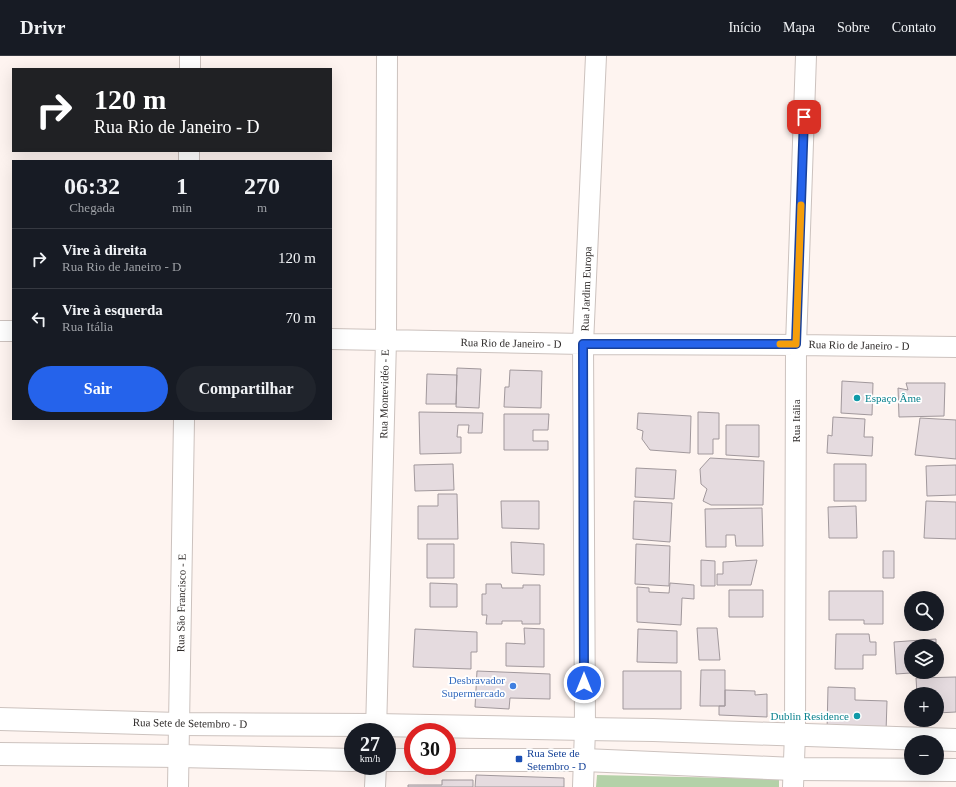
<!DOCTYPE html>
<html lang="pt">
<head>
<meta charset="utf-8">
<style>
  :root { --surface:#171b24; --page:#20242c; --text:#f1f3f6; --muted:#9ea1a6; --line:#363941; --accent:#2563eb }
  body { margin:0; font-family:Georgia,serif; background:var(--page); color:var(--text); height:100vh; display:flex; flex-direction:column; font-size:15px; white-space:nowrap }
  * { box-sizing:border-box; margin:0 }
  p { font-size:13px; color:var(--muted) }
  .icon { flex:none; width:22px; height:22px; fill:none; stroke:currentColor; stroke-width:2; stroke-linecap:round; stroke-linejoin:round }
  .map { position:relative; flex:1; overflow:hidden }
  .side { position:absolute; left:12px; top:104px; width:320px; height:260px; display:flex; flex-direction:column; background:var(--surface); border-radius:0px; box-shadow:0 4px 16px #0002 }
  .side>* { flex:none }
  .banner { position:absolute; left:12px; top:12px; width:320px; height:84px; border-radius:0px; box-shadow:0 4px 16px #0002; background:#202124; color:#fff; overflow:hidden }
  .tools { position:absolute; left:904px; top:535px; display:grid; gap:8px }
  .tools a { display:grid; place-items:center; width:40px; height:40px; border-radius:50%; background:var(--surface); box-shadow:0 4px 16px #0002; font-size:20px }
  .speed { position:absolute; left:344px; top:667px; display:flex; gap:8px; font-size:20px; font-weight:700; text-align:center }
  .speed>* { display:grid; place-content:center; width:52px; height:52px; border-radius:50%; background:var(--surface); box-shadow:0 4px 16px #0002; line-height:1 }
  .speed small { font-size:10px; font-weight:400 }
  .speed .limit { border:6px solid #d22; background:#fff; color:#111 }
  .pin { position:absolute; display:grid; place-items:center; width:34px; height:34px; color:#fff; margin:-17px; border-radius:8px; box-shadow:0 2px 6px #0006 }
  .me { position:absolute; width:44px; margin:-22px; rotate:0deg; stroke-linejoin:round; filter:drop-shadow(0 0 3px #0008) }
  .turn { display:flex; align-items:center; gap:14px; height:84px; padding:0 16px; font-size:18px }
  .turn .icon { width:52px; height:52px; stroke-width:2.5 }
  .turn b { display:block; font-size:28px; line-height:34px }
  .eta { display:flex; justify-content:space-evenly; align-items:center; height:68px; text-align:center }
  .eta b { font-size:24px; font-weight:700; line-height:28px }
  .action { display:flex; gap:8px; margin-top:auto; padding:8px 16px }
  .action a { flex:1; height:46px; border-radius:24px; background:var(--accent); color:#fff; font-size:16px; font-weight:700; line-height:46px; text-align:center }
  .action a+a { background:var(--page); color:var(--text) }
  ul { padding:0; list-style:none }
  li { display:flex; align-items:center; gap:12px; height:60px; padding:0 16px; border-top:1px solid var(--line) }
  li div { flex:1 }
  li b { display:block; font-size:15px }
  li em { font-style:normal }
  header { display:flex; align-items:center; gap:24px; box-sizing:border-box; height:56px; padding:0 20px; background:var(--surface); border-bottom:1px solid var(--line) }
  header strong { font-size:19px }
  nav { display:flex; gap:22px; margin-inline-start:auto; font-size:14px }
  .map>svg:first-child { display:block }
  .green { fill:#b4d1a8 }
  .building { fill:#e5dbdf; stroke:#a1989c }
  .lines { fill:none; stroke-linecap:round; stroke-linejoin:round }
  .street-casing { stroke:#ccc2be; stroke-width:22 }
  .secondary-casing { stroke:#ccc2be; stroke-width:24 }
  .street { stroke:#fff; stroke-width:20 }
  .secondary { stroke:#fff; stroke-width:22 }
  .route-casing { stroke:#184099; stroke-width:10 }
  .route { stroke:#2563eb; stroke-width:7 }
  .slow { stroke:#f59e0b; stroke-width:7 }
  .culture-dot { fill:#0f9aa8; stroke:#fff; stroke-width:1.5 }
  .shop-dot { fill:#3f7fe0; stroke:#fff; stroke-width:1.5 }
  .transit-dot { fill:#1a4fb4; stroke:#fff; stroke-width:1.5 }
  .labels { text-anchor:middle; dominant-baseline:central; stroke-width:3.5; stroke-linejoin:round; paint-order:stroke }
  .street-label { font-size:11px; fill:#2f2b2a; stroke:#fff }
  .culture-label { font-size:11px; fill:#0d838f; stroke:#fff; text-anchor:start }
  .shop-label { font-size:11px; fill:#366cbe; stroke:#fff; text-anchor:end }
  .transit-label { font-size:11px; fill:#164399; stroke:#fff; text-anchor:start }
</style>
</head>
<body>
<header>
<strong>Drivr</strong>
<nav><a>Início</a><a>Mapa</a><a>Sobre</a><a>Contato</a></nav>
</header>
<div class="map">
<svg width="956" height="731" viewBox="0 0 956 731">
  <rect width="100%" height="100%" fill="#fef4f0"/>
  <path class="green" d="M597,719L779,723V731H596Z"/>
  <path class="building" d="M457,312L481,313L479,352L456,351Z
    M510,314L542,315L541,352L504,351L505,331H509Z
    M427,318L457,319L456,348H426Z
    M842,325L873,327L872,359L841,357Z
    M906,327H945L944,360L899,361L898,332L908,334Z
    M419,356L483,357L482,377H468L469,369H458L457,381H461V397L420,398Z
    M698,356L719,357V383H713V398H698Z
    M638,357L691,360L690,397L650,394L642,383L643,375L637,373Z
    M504,358H549L548,374H533V385H548V394H504Z
    M833,361L865,363L864,381H873L872,400L827,397L828,379L832,380Z
    M920,362L956,364V403L915,399Z
    M726,369H759V401L726,399Z
    M710,402L764,405L763,449H711L703,445L707,433L701,428L700,413Z
    M453,408L454,434L415,435L414,409Z
    M834,408H866V445H834Z
    M956,409V439L927,440L926,410Z
    M636,412L676,414L674,443L635,441Z
    M438,438H457L458,483H418V450H438Z
    M501,445H539V473L502,472Z
    M634,445L672,447L670,486L633,483Z
    M926,445L956,446V483L924,482Z
    M856,450L857,482H829L828,451Z
    M762,452L763,490H736L735,479H726V491H706L705,453Z
    M511,486L544,488V519L512,517Z
    M427,488H454V522H427Z
    M636,488L670,490L669,530L635,528Z
    M883,495H894V522H883Z
    M701,504L715,505V530H701Z
    M757,504L751,529H717V518H723V506Z
    M430,527L457,528V551H430Z
    M670,527L694,529V543L682,542L681,569L637,566V531L649,532V536L669,537Z
    M486,528H501L502,532H523V529H540V568H522V565H502V568H486L487,559H482V538H486Z
    M729,534H763V561H729Z
    M829,535H883V568H864V564H829Z
    M524,572L544,573V611L506,610V587L525,588Z
    M697,572H717L720,604H699Z
    M415,573L477,576V596H471V613L413,611Z
    M638,573L677,575V607L637,606Z
    M836,578H869L870,586H876V599H863V613H835Z
    M936,583V590H911V616H925L896,618L894,586Z
    M701,614H725V650H700Z
    M477,615L550,618V643L510,642L509,653L475,651Z
    M623,615H681V653H623Z
    M956,621V656L937,657V638H917L916,622Z
    M828,631L855,632V644L887,645L886,676L827,675Z
    M725,634L755,635V639L767,638V661L719,659V650H725Z
    M476,719L564,722V731H475Z
    M442,724H473V731H408V729H442Z"/>
  <g class="lines">
    <g class="street-casing">
      <path id="street" d="M190,13V0
        M189,105V95
        M0,275H13
        M331,283L583,288L796,289L956,291
        M376,676L386,284L387,0
        M178,731L184,363
        M375,731L376,710
        M583,731L585,673L583,288L596,0
        M793,731L795,678L796,289L806,0"/>
    </g>
    <g class="secondary-casing">
      <path id="secondary" d="M0,663L179,668L376,669L585,673L653,674L956,684
        M0,698L179,700L353,704
        M387,704H413
        M447,704H584L794,713L956,714"/>
    </g>
    <use href="#street" class="street"/>
    <use href="#secondary" class="secondary"/>
  </g>
  <g class="lines">
    <g class="route-casing">
      <path id="route" d="M584,627L583,288H796L804,61"/>
    </g>
    <use href="#route" class="route"/>
    <path class="slow" d="M780,288H796L801,149"/>
  </g>
  <g class="culture-dot">
    <circle cx="857" cy="342" r="4"/>
    <circle cx="857" cy="660" r="4"/>
  </g>
  <circle class="shop-dot" cx="513" cy="630" r="4"/>
  <rect class="transit-dot" x="515" y="699" width="8" height="8" rx="2"/>
  <g class="labels">
    <g class="street-label">
      <text transform="translate(586 233) rotate(-88)">Rua Jardim Europa</text>
      <text transform="translate(511 287) rotate(1)">Rua Rio de Janeiro - D</text>
      <text transform="translate(859 289) rotate(1)">Rua Rio de Janeiro - D</text>
      <text transform="translate(384 338) rotate(-89)">Rua Montevidéo - E</text>
      <text transform="translate(796 365) rotate(-90)">Rua Itália</text>
      <text transform="translate(181 547) rotate(-89)">Rua São Francisco - E</text>
      <text transform="translate(190 667) rotate(1)">Rua Sete de Setembro - D</text>
    </g>
    <g class="culture-label">
      <text x="865" y="342">Espaço Âme</text>
      <text x="849" y="660" text-anchor="end">Dublin Residence</text>
    </g>
    <g class="shop-label">
      <text x="505" y="624">Desbravador<tspan x="505" dy="13">Supermercado</tspan></text>
    </g>
    <g class="transit-label">
      <text x="527" y="697">Rua Sete de<tspan x="527" dy="13">Setembro - D</tspan></text>
    </g>
  </g>
</svg>
<div class="tools">
<a><svg class="icon" aria-label="search" viewBox="0 0 24 24"><circle cx="10" cy="10" r="6"/><path d="M15 15l6 6"/></svg></a>
<a><svg class="icon" aria-label="layers" viewBox="0 0 24 24"><path d="M12 4l9 5-9 5-9-5zM3 14l9 5 9-5"/></svg></a>
<a>+</a>
<a>−</a>
</div>
<div class="speed"><div>27<small>km/h</small></div><div class="limit">30</div></div>
<div class="pin" style="left:804px;top:61px;background:#d93025"><svg class="icon" aria-label="arrive" viewBox="0 0 24 24"><path d="M6 21V4h12l-3 4 3 4H6"/></svg></div>
<svg class="me" style="left:584px;top:627px" viewBox="-20 -20 40 40"><circle r="17" fill="#2563eb" stroke="#fff" stroke-width="3"/><path d="M0-11L8 9 0 5-8 9z" fill="#fff"/></svg>
<div class="banner">
<div class="turn"><svg class="icon" aria-label="right" viewBox="0 0 24 24"><path d="M7 20v-9h11M14 6l5 5-5 5"/></svg><div><b>120 m</b>Rua Rio de Janeiro - D</div></div>
</div>
<section class="side">
<div class="eta">
<div><b>06:32</b><p>Chegada</p></div>
<div><b>1</b><p>min</p></div>
<div><b>270</b><p>m</p></div>
</div>
<ul>
<li><svg class="icon" aria-label="right" viewBox="0 0 24 24"><path d="M7 20v-9h11M14 6l5 5-5 5"/></svg><div><b>Vire à direita</b><p>Rua Rio de Janeiro - D</p></div><em>120 m</em></li>
<li><svg class="icon" aria-label="left" viewBox="0 0 24 24"><path d="M17 20v-9H6M10 6l-5 5 5 5"/></svg><div><b>Vire à esquerda</b><p>Rua Itália</p></div><em>70 m</em></li>
</ul>
<div class="action"><a>Sair</a><a>Compartilhar</a></div>
</section>
</div>
</body>
</html>
